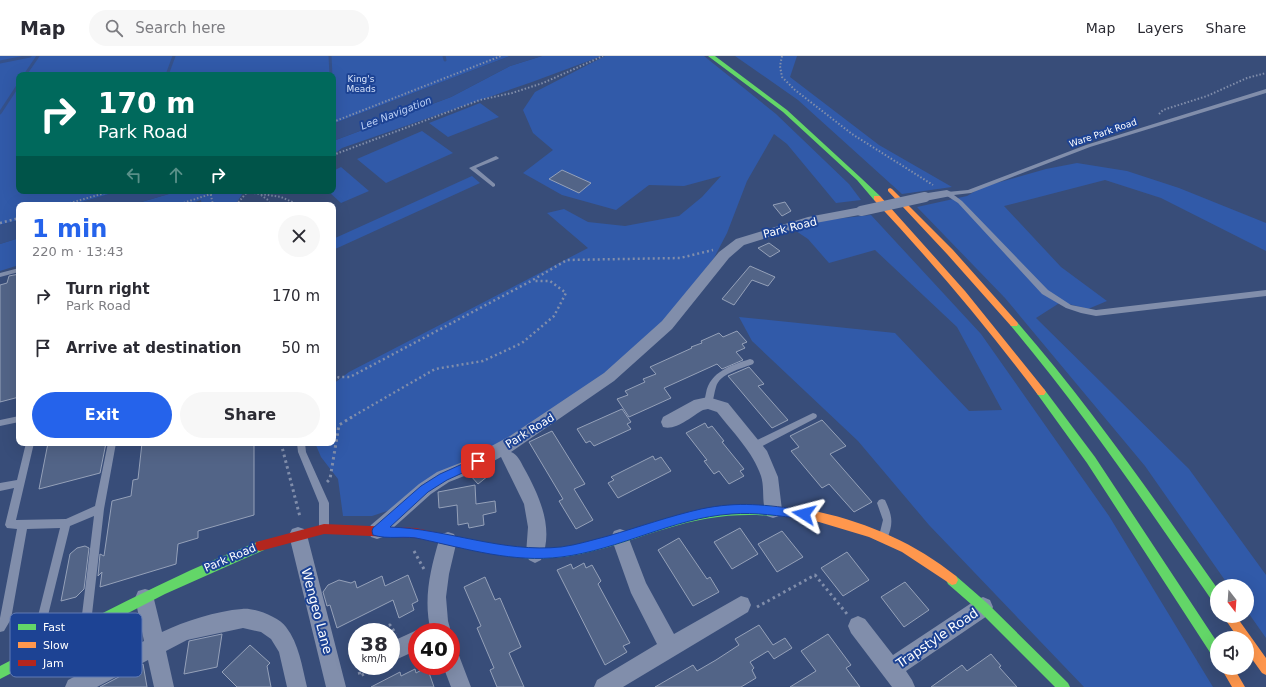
<!DOCTYPE html>
<html lang="en">
<head>
<meta charset="utf-8">
<style>
  :root { --surface:#fff; --page:#f7f7f7; --text:#2b2b33; --muted:#7c7c81; --line:#e1e1e2; --accent:#2563eb }
  body { margin:0; font-family:"DejaVu Sans",sans-serif; background:var(--page); color:var(--text); height:100vh; display:flex; flex-direction:column; font-size:15px; white-space:nowrap }
  * { box-sizing:border-box; margin:0 }
  p { font-size:13px; color:var(--muted) }
  .icon { flex:none; width:22px; height:22px; fill:none; stroke:currentColor; stroke-width:2; stroke-linecap:round; stroke-linejoin:round }
  .map { position:relative; flex:1; overflow:hidden }
  .drawer { position:absolute; left:16px; top:146px; width:320px; height:244px; display:flex; flex-direction:column; background:var(--surface); border-radius:8px; box-shadow:0 4px 16px #0002 }
  .drawer>* { flex:none }
  .banner { position:absolute; left:16px; top:16px; width:320px; height:122px; border-radius:8px; box-shadow:0 4px 16px #0002; background:#00695c; color:#fff; overflow:hidden }
  .needle { width:26px; rotate:163deg }
  .controls { position:absolute; left:1210px; top:523px; display:grid; gap:8px }
  .controls a { display:grid; place-items:center; width:44px; height:44px; border-radius:50%; background:var(--surface); box-shadow:0 4px 16px #0002; font-size:20px }
  .speed { position:absolute; left:348px; top:567px; display:flex; gap:8px; font-size:20px; font-weight:700; text-align:center }
  .speed>* { display:grid; place-content:center; width:52px; height:52px; border-radius:50%; background:var(--surface); box-shadow:0 4px 16px #0002; line-height:1 }
  .speed small { font-size:10px; font-weight:400 }
  .speed .limit { border:6px solid #d22; background:#fff; color:#111 }
  .pin { position:absolute; display:grid; place-items:center; width:34px; height:34px; color:#fff; margin:-17px; border-radius:8px; box-shadow:0 2px 6px #0006 }
  .me { position:absolute; width:44px; margin:-22px; rotate:279deg; stroke-linejoin:round; filter:drop-shadow(0 0 3px #0008) }
  .turn { display:flex; align-items:center; gap:14px; height:84px; padding:0 16px; font-size:18px }
  .turn .icon { width:52px; height:52px; stroke-width:2.5 }
  .turn b { display:block; font-size:28px; line-height:34px }
  .lanes { display:flex; align-items:center; height:38px; padding:0 16px; background:#0003; justify-content:center; gap:20px; direction:ltr }
  .lanes .off { opacity:.35 }
  .round { display:grid; place-items:center; flex:none; width:42px; height:42px; border-radius:21px; background:var(--page) }
  .summary { display:flex; align-items:center; justify-content:space-between; height:68px; padding:0 16px }
  h1 { font-size:24px; font-weight:700; line-height:30px; color:var(--accent) }
  .primary-button { display:flex; gap:8px; margin-top:auto; padding:8px 16px }
  .primary-button a { flex:1; height:46px; border-radius:24px; background:var(--accent); color:#fff; font-size:16px; font-weight:700; line-height:46px; text-align:center }
  .primary-button a+a { background:var(--page); color:var(--text) }
  ul { padding:0; list-style:none }
  li { display:flex; align-items:center; gap:12px; height:52px; padding:0 16px }
  li div { flex:1 }
  li b { display:block; font-size:15px }
  li em { font-style:normal }
  header { display:flex; align-items:center; gap:24px; box-sizing:border-box; height:56px; padding:0 20px; background:var(--surface); border-bottom:1px solid var(--line) }
  header strong { font-size:19px }
  nav { display:flex; gap:22px; margin-inline-start:auto; font-size:14px }
  .search { width:280px; height:36px; background:var(--page); display:flex; align-items:center; gap:10px; box-sizing:border-box; padding:0 14px; border-radius:22px; color:var(--muted); font-size:15px }
  .map>svg:first-child { display:block }
  .green { fill:#315aa9 }
  .water { fill:#35518a }
  .lines { fill:none; stroke-linecap:round; stroke-linejoin:round }
  .stream { stroke:#35518a; stroke-width:3 }
  .building { fill:#526487; stroke:#95a1b9 }
  .path-far2 { stroke:#818eab; stroke-width:2; stroke-dasharray:1.5 2; stroke-linecap:butt }
  .path-far1 { stroke:#818eab; stroke-width:2.5; stroke-dasharray:2 3; stroke-linecap:butt }
  .path { stroke:#818eab; stroke-width:3; stroke-dasharray:2.5 3.5; stroke-linecap:butt }
  .lane { fill:#818eab; fill-rule:evenodd }
  .street { fill:#818eab; fill-rule:evenodd }
  .fast { fill:#63d668; fill-rule:evenodd }
  .slow { fill:#ff974d; fill-rule:evenodd }
  .jam { fill:#b3261e; fill-rule:evenodd }
  .path-bridge { stroke:#818eab; stroke-width:2; stroke-dasharray:1.5 2; stroke-linecap:butt }
  .street-bridge { stroke:#818eab; stroke-width:10 }
  .route { fill:#2563eb; stroke:#184099 }
  .labels { text-anchor:middle; dominant-baseline:central; stroke-width:4; stroke-linejoin:round; paint-order:stroke }
  .far-park-label { font-size:9px; fill:#d5e2fa; stroke:#1d4394 }
  .far-street-label { font-size:9px; fill:#fff; stroke:#1d4394 }
  .far-water-label { font-size:10px; font-style:italic; fill:#bbcff5; stroke:#1d4394 }
  .street-label { font-size:11px; fill:#fff; stroke:#1d4394 }
  .near-street-label { font-size:13px; fill:#fff; stroke:#1d4394 }
  .key { fill:#1d4394; stroke:#617bb4; stroke-width:1 }
  .key-label { font-size:11px; fill:#fff }
</style>
</head>
<body>
<header>
<strong>Map</strong>
<div class="search"><svg class="icon" aria-label="search" viewBox="0 0 24 24"><circle cx="10" cy="10" r="6"/><path d="M15 15l6 6"/></svg>Search here</div>
<nav><a>Map</a><a>Layers</a><a>Share</a></nav>
</header>
<div class="map">
<svg width="1266" height="631" viewBox="0 0 1266 631">
  <rect width="100%" height="100%" fill="#384d79"/>
  <path class="green" d="M0,0H510L333,68V19H19V135H120L72,149H19V164L0,169Z
    M542,0H602L532,26L342,92L333,99V85L451,41L510,10Z
    M605,0H704L776,58L849,128L861,144L836,147L787,88L774,78L747,125L727,177L714,202L665,268L598,325L525,378L390,454L372,460H343L338,423L321,401L315,387H333V328L349,316L588,192L547,157L564,153L588,166L625,170L679,160L702,141L721,120L684,130L649,129L616,154L562,139L523,117L553,94L533,77L523,54L535,36Z
    M735,0H797L790,21L879,89L952,131L902,138L798,44Z
    M480,47L499,61L448,81L429,67Z
    M422,75L453,97L386,127L357,103Z
    M1077,107L1127,115L1179,132L1266,167V195L1161,142L1105,124L1004,150L1061,211L1107,245L1088,253L1061,246L1036,262L1189,413L1266,519V582L1247,555V530H1229L1145,410L1005,242L917,151L967,140L982,131L1046,113Z
    M341,111L369,135L341,147L328,135H333V115Z
    M472,120L480,127L333,194V183Z
    M179,135H249L243,137L235,149H202L201,144L186,149H131Z
    M871,159L981,278L1109,460L1213,631H1084L929,469L858,385L752,285L739,261L895,277L969,355L1002,354L957,271L875,194L829,207L808,183L793,173L795,171L826,164Z
    M19,182V209L0,215V188Z"/>
  <path class="water" d="M510,0H542L510,10L451,41L333,85V68Z
    M120,135H179L131,149H72Z
    M19,164V182L0,188V169Z"/>
  <g class="lines">
    <path class="stream" d="M330,0L331,19
      M444,0L445,4
      M0,6L30,0
      M25,19L38,0
      M167,19L174,0
      M333,42V46
      M0,57L19,28"/>
  </g>
  <path class="building" d="M562,114L591,127L579,137L549,123Z
    M785,146L791,155L782,160L773,149Z
    M769,187L780,195L770,201L758,192Z
    M750,210L775,221L768,230L752,224L734,249L722,243Z
    M19,218V341L0,346V229L7,227L9,220Z
    M737,275L747,286L742,288L745,292L736,296L743,304L722,313L717,308L664,332L671,342L629,361L617,343L628,339L625,335L645,326L643,323L656,318L650,311L692,292L691,291L702,287L701,285L719,277L723,281Z
    M749,311L764,328L758,330L788,364L772,372L728,320Z
    M622,353L631,366L627,368L631,373L594,390L590,385L586,387L577,373Z
    M822,364L846,390L830,398L872,446L854,456L829,428L822,432L791,395L799,391L790,380Z
    M705,367L708,372L712,370L724,385L722,386L744,413L740,415L744,420L729,428L719,415L714,418L704,405L707,404L686,377Z
    M552,375L585,428L574,433L593,464L576,473L559,445L563,443L529,386Z
    M48,387H106L100,417L39,433Z
    M142,387H254V459L198,475V482L178,488L176,508L100,531L102,516L98,520L100,498L104,500L112,445L131,440L133,424L138,423Z
    M653,400L655,404L661,401L671,415L618,442L608,427L614,424L611,421Z
    M482,413L488,420L478,428L470,419Z
    M475,429L476,448L495,445L496,456L483,459L484,469L469,472L468,467L458,469L457,449L439,452L438,436Z
    M740,472L758,498L732,513L714,486Z
    M782,475L803,501L777,516L758,488Z
    M679,482L707,523L710,521L719,536L693,550L658,494Z
    M85,490L89,492L84,533L76,541L61,545L70,498L77,492Z
    M847,496L869,524L843,540L821,512Z
    M584,507L586,512L592,509L601,525L598,528L630,587L623,590L627,596L605,609L557,514L571,508L573,513Z
    M408,519L418,545L412,548L414,554L399,562L393,544L337,572L330,549L327,550L323,536L328,529L339,524L351,527L355,525L357,532L382,520L385,530Z
    M485,521L495,544L500,542L521,591L509,597L524,631H497L490,614L494,612L477,572L481,570L464,531Z
    M905,526L929,554L904,571L881,541Z
    M759,569L773,589L785,582L792,592L774,603L768,595L750,606L754,612L752,614L756,622L741,631H655L693,609L697,615L716,604L739,589L735,583Z
    M222,578L217,611L184,618L189,585Z
    M828,578L851,609L846,612L860,631H790L816,615L801,595Z
    M250,589L270,607L267,610L271,631H237L222,616Z
    M991,598L1001,610L999,611L1017,631H931L962,609L967,615Z
    M143,608L147,631H100Z
    M427,611L434,631H371L400,616L401,620L415,613L416,617Z"/>
  <g class="lines">
    <path class="path-far2" d="M782,0L780,10L782,21L795,34L852,78L933,129
      M1159,58L1163,54L1207,40L1247,22L1266,17
      M333,66L501,0
      M333,99L480,44L512,37L543,27L603,0
      M247,136L281,141L299,149
      M261,139L268,144L270,149
      M63,149L112,135
      M177,149L220,135
      M236,149L248,135"/>
    <path class="path-far1" d="M0,167L19,162
      M333,324L339,321H350L531,225L567,204L680,202L713,194
      M350,362L435,313L483,305L522,287L554,260L566,237L550,225H533"/>
    <path class="path" d="M281,387L300,461
      M327,426L330,423L339,369L352,361
      M414,495L425,515
      M757,551L815,519L847,558
      M372,576L390,569L396,578
      M358,610L360,620L381,610"/>
    <path class="lane" d="M1266,33V37L1090,91L971,137L954,139L962,145L1048,234L1071,249L1096,254L1266,234V240L1096,260L1081,257L1066,252L1042,238L958,147L944,138L947,136L968,134L1086,89Z
      M496,100L499,102L498,103L476,112L495,128V130L493,131L469,112Z
      M19,212V216L0,221V217Z
      M750,303L753,304L754,306L753,308C741,313 720,317 716,331C714,337 714,343 711,349H705C704,345 705,342 706,337C710,316 731,309 750,303Z
      M813,357L816,358L817,360L816,362L757,393L754,394L751,393L750,390L751,387Z
      M19,360V366L0,370V364Z
      M26,387H34L16,464L66,463L95,450L108,387H116L104,453L91,567L90,571L86,572L82,571L81,567L94,460L70,470L40,592L39,596L35,597L31,596L30,592L60,472L27,473L11,563L4,575L0,576V562L17,473L7,472L5,469L14,432L0,435V427L17,424Z
      M297,387H305L306,396L329,447V472L327,475L324,476L321,475L319,472V447L298,396Z
      M882,443L885,444C892,459 894,467 887,483L884,484L881,483L879,480L883,464L877,447L879,444Z"/>
    <path class="street" d="M947,134L951,136L953,138L951,140L925,145L921,144L919,141L921,138Z
      M861,151L865,152L867,155L865,158L810,168L744,189L729,202L672,273L614,325L511,396C517,398 521,406 524,412C539,439 555,473 541,504L535,507L529,504L526,498L528,471L524,448L501,401L472,417L449,426L431,438L383,481L377,483L371,481L368,475L371,469L419,428L437,416L460,407L510,380L604,317L662,265L719,196L736,183L808,161Z
      M708,341L728,347L767,395L778,421L782,454L779,460L773,462L767,460C761,447 765,432 761,420C753,396 732,375 717,356L708,353L703,354C692,360 676,375 663,371L661,366L663,361L694,344Z
      M298,471L304,473L307,479L346,631H326L289,479L292,473Z
      M620,473L626,475L646,527L674,578L741,540L748,542L751,549L748,556L623,631H594L597,624L657,588L631,537L611,481L614,475Z
      M448,476L454,478L457,484L449,518L446,541L448,565L451,576H431C423,544 430,515 439,484L442,478Z
      M145,533L152,535L162,576C185,565 216,555 242,553C253,551 279,561 286,571C299,588 302,610 307,631H287L279,596L271,583L261,576L243,572L187,584L166,595L174,631H154L148,604L97,631H65L68,624L144,585L135,542L138,535Z
      M983,541L990,544L993,551L990,558L906,615L912,624L915,631H892L851,577L848,570L851,563L858,560L865,563L893,599L976,544Z
      M417,574L422,576H417V594L391,606V586Z
      M451,594L458,597L471,631H451L443,610H451Z"/>
    <path class="fast" d="M708,0H715L787,54L861,122L880,140V144H874L857,124L783,56Z
      M1014,265L1017,266C1090,350 1153,441 1217,532V548L1213,546C1148,452 1085,358 1011,270L1010,268L1011,266Z
      M1041,332L1044,333L1095,401L1217,586V603L1213,601L1087,407L1038,339L1036,336L1038,333Z
      M746,449L773,450L777,452L778,455L777,458L773,460C734,457 703,461 665,473C628,484 590,500 551,502C523,505 495,498 467,493L463,492L462,488L463,484L467,483C495,488 524,494 552,492C592,489 630,473 668,462C694,455 719,451 746,449Z
      M260,485L264,486L265,490L264,494L165,538L0,623V610C86,566 170,520 260,485Z
      M952,519L956,520L987,547L1068,627L1070,631H1055L979,555L948,528L946,524L948,520Z"/>
    <path class="slow" d="M890,132L892,133L953,194L1017,266L1018,268L1017,270H1011L947,198L888,135V133Z
      M874,140H880L965,235L1044,333L1046,336L1044,339H1038C987,271 932,206 874,144Z
      M773,450C788,452 804,453 819,456C869,467 916,488 956,520L958,524L956,528L952,529L902,496L869,481L819,466L769,458L768,455L769,452Z
      M1223,560H1236L1266,602V619L1262,617L1247,596V582H1238Z
      M1221,612H1234L1245,631H1232Z"/>
    <path class="jam" d="M324,468L416,472L467,483L471,484L472,488L471,492L467,493L416,482L324,478L260,495L256,494L255,490L256,486L260,485Z"/>
    <path class="path-bridge" d="M210,135L213,149"/>
    <path class="street-bridge" d="M861,155L925,141"/>
  </g>
  <path class="route" d="M478,401L482,402L484,405L482,408L447,424L428,436L390,471C448,473 502,497 561,491C577,489 592,484 608,480C639,471 670,460 701,453C739,445 766,449 804,454L807,455L809,458L807,462L804,463C779,460 756,456 731,458C673,462 619,494 561,501C514,507 467,493 421,483C406,479 388,484 373,479L372,475L373,472L421,430L440,418Z"/>
  <g class="labels">
    <g class="far-park-label">
      <text x="361" y="23">King's<tspan x="361" dy="10">Meads</tspan></text>
    </g>
    <g class="far-street-label">
      <text transform="translate(1103 77) rotate(-19)">Ware Park Road</text>
    </g>
    <g class="far-water-label">
      <text transform="translate(396 57) rotate(-21)">Lee Navigation</text>
    </g>
    <g class="street-label">
      <text transform="translate(790 172) rotate(-14)">Park Road</text>
      <text transform="translate(530 375) rotate(-32)">Park Road</text>
      <text transform="translate(230 502) rotate(-23)">Park Road</text>
    </g>
    <g class="near-street-label">
      <text transform="translate(317 555) rotate(75)">Wengeo Lane</text>
      <text transform="translate(937 582) rotate(-34)">Trapstyle Road</text>
    </g>
  </g>
  <rect x="10" y="557" width="132" height="64" rx="6" class="key"/>
  <rect x="18" y="568" width="18" height="6" fill="#63d668"/>
  <rect x="18" y="586" width="18" height="6" fill="#ff974d"/>
  <rect x="18" y="604" width="18" height="6" fill="#b3261e"/>
  <g class="key-label">
    <text x="43" y="575">Fast</text>
    <text x="43" y="593">Slow</text>
    <text x="43" y="611">Jam</text>
  </g>
</svg>
<div class="controls">
<a><svg class="needle" viewBox="-14 -14 28 28"><path d="M0-13l5 13h-10z" fill="#e53935"/><path d="M0 13l5-13h-10z" fill="#7c7c81"/></svg></a>
<a><svg class="icon" aria-label="sound" viewBox="0 0 24 24"><path d="M4 9h4l5-4v14l-5-4H4zM17 9q2 3 0 6"/></svg></a>
</div>
<div class="speed"><div>38<small>km/h</small></div><div class="limit">40</div></div>
<div class="pin" style="left:478px;top:405px;background:#d93025"><svg class="icon" aria-label="arrive" viewBox="0 0 24 24"><path d="M6 21V4h12l-3 4 3 4H6"/></svg></div>
<svg class="me" style="left:804px;top:458px" viewBox="-20 -20 40 40"><path d="M0-17L14 15 0 8-14 15z" fill="#2563eb" stroke="#fff" stroke-width="4"/></svg>
<div class="banner">
<div class="turn"><svg class="icon" aria-label="right" viewBox="0 0 24 24"><path d="M7 20v-9h11M14 6l5 5-5 5"/></svg><div><b>170 m</b>Park Road</div></div>
<div class="lanes"><svg class="icon off" aria-label="left" viewBox="0 0 24 24"><path d="M17 20v-9H6M10 6l-5 5 5 5"/></svg><svg class="icon off" aria-label="ahead" viewBox="0 0 24 24"><path d="M12 20V5M6 11l6-6 6 6"/></svg><svg class="icon" aria-label="right" viewBox="0 0 24 24"><path d="M7 20v-9h11M14 6l5 5-5 5"/></svg></div>
</div>
<section class="drawer">
<div class="summary"><div><h1>1 min</h1><p>220 m · 13:43</p></div><a class="round"><svg class="icon" aria-label="close" viewBox="0 0 24 24"><path d="M6 6l12 12M18 6L6 18"/></svg></a></div>
<ul>
<li><svg class="icon" aria-label="right" viewBox="0 0 24 24"><path d="M7 20v-9h11M14 6l5 5-5 5"/></svg><div><b>Turn right</b><p>Park Road</p></div><em>170 m</em></li>
<li><svg class="icon" aria-label="arrive" viewBox="0 0 24 24"><path d="M6 21V4h12l-3 4 3 4H6"/></svg><div><b>Arrive at destination</b></div><em>50 m</em></li>
</ul>
<div class="primary-button"><a>Exit</a><a>Share</a></div>
</section>
</div>
</body>
</html>
